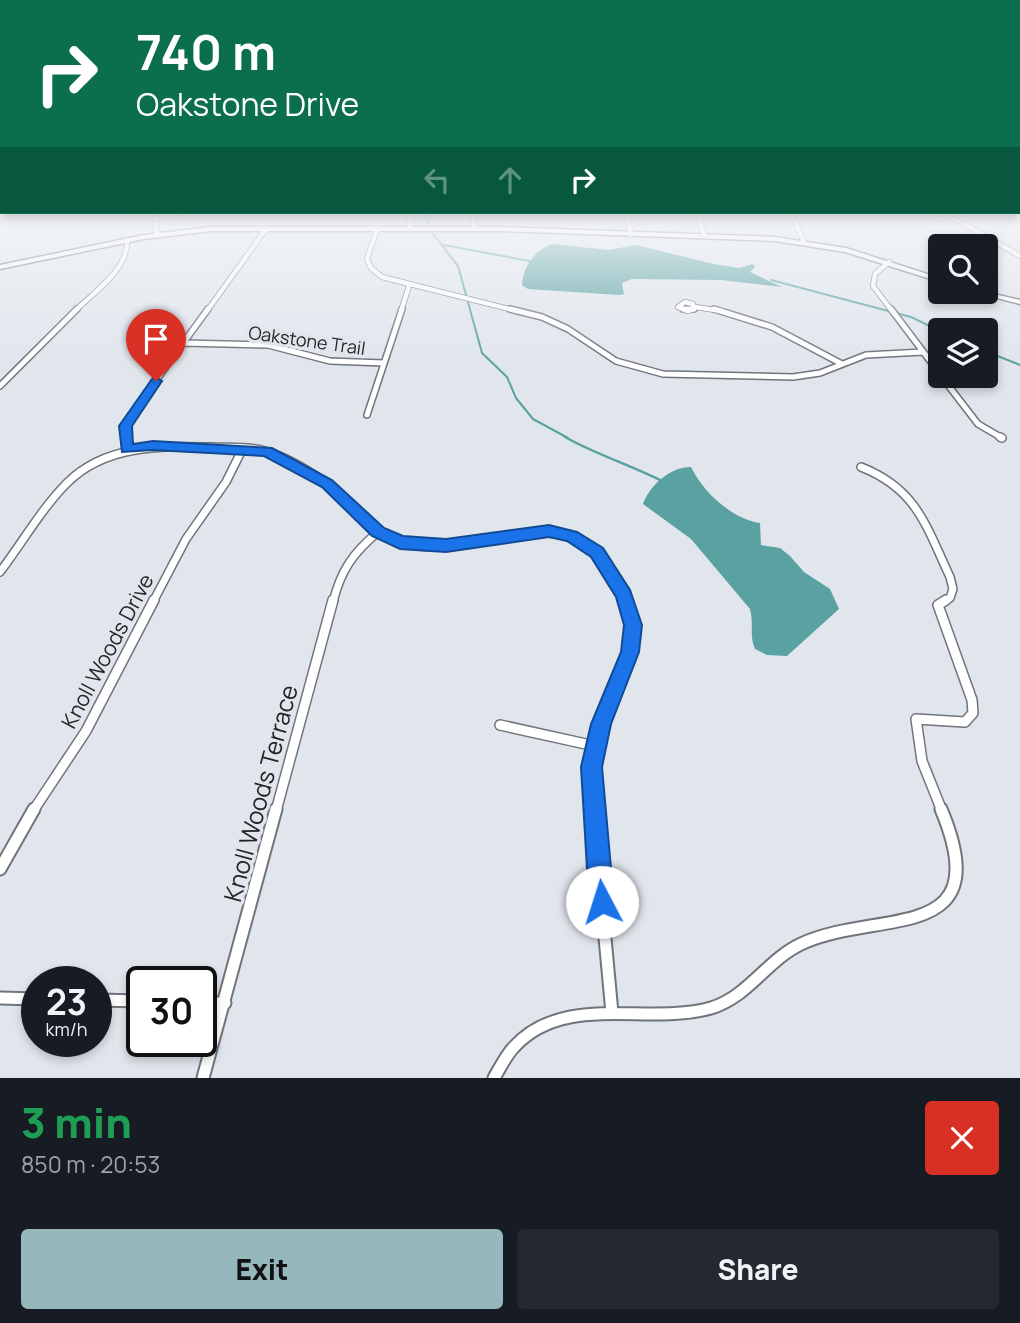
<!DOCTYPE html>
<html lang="en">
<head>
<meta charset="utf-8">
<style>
  :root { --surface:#171b24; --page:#242831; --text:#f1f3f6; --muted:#9ea1a6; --accent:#95b8bc }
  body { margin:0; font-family:Manrope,sans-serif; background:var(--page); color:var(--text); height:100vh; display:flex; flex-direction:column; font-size:26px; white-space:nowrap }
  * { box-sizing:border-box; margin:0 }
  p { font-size:23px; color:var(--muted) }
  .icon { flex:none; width:38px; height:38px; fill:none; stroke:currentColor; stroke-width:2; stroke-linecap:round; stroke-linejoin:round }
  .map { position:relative; height:1078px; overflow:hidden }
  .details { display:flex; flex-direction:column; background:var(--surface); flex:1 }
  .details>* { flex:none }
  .top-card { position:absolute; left:0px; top:0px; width:1020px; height:214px; box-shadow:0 4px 10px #0003; background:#0b6e4f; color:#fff; overflow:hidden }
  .fabs { position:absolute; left:928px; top:234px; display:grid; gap:14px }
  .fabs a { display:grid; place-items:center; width:70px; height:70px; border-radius:7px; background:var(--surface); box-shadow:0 4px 10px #0003; font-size:35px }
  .speed { position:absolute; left:21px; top:966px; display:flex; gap:14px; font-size:35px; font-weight:700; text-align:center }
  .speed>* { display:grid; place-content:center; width:91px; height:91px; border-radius:50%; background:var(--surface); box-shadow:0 4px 10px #0003; line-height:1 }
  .speed small { font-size:18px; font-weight:400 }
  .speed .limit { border:4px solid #111; border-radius:10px; background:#fff; color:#111 }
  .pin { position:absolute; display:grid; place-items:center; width:60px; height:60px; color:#fff; margin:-72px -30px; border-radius:50% 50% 50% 0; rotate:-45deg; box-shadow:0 0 7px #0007 }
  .pin .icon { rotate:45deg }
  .me { position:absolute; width:77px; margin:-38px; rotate:355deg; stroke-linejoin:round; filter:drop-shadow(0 0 5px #0008) }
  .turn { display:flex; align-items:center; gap:24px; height:147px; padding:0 21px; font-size:32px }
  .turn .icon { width:91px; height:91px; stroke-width:2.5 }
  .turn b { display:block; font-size:49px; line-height:60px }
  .lanes { display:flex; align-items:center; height:66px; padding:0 21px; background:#0003; justify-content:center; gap:35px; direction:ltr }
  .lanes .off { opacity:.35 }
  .round { display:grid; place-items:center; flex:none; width:74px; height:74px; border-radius:7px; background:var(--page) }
  .overview { display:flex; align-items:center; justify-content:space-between; height:119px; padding:0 21px }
  h1 { font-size:42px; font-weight:800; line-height:52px; color:#1e9e55 }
  .primary-button { display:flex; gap:14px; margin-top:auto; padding:14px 21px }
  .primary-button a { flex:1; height:80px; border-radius:7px; background:var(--accent); color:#111; font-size:28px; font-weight:800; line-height:80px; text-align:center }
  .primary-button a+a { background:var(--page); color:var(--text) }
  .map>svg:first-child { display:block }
  .water { fill:#5aa2a2 }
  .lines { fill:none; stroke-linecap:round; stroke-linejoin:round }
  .stream-far1 { stroke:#5aa2a2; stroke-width:2 }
  .stream { stroke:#5aa2a2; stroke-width:2.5 }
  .street-far4-casing { stroke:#70747b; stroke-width:6 }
  .street-far3-casing { stroke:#70747b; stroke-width:8 }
  .street-far2-casing { stroke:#70747b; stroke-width:10 }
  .street-far1-casing { stroke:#70747b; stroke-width:12 }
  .street-casing { stroke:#70747b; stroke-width:15 }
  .secondary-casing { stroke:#70747b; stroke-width:3 }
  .street-far4 { stroke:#fff; stroke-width:4.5 }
  .street-far3 { stroke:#fff; stroke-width:5 }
  .street-far2 { stroke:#fff; stroke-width:7 }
  .street-far1 { stroke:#fff; stroke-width:9 }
  .street { stroke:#fff; stroke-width:11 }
  .secondary { fill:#fff; fill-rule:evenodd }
  .route { fill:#1a73e8; stroke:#114b97; stroke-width:2 }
  .labels { text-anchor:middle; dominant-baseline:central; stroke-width:7; stroke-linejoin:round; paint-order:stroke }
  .far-street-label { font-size:18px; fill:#232528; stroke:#e1e6ed }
  .street-label { font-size:21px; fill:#232528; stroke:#e1e6ed }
  .near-street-label { font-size:24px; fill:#232528; stroke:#e1e6ed }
</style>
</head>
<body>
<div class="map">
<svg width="1020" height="1078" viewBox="0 0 1020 1078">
  <rect width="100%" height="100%" fill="#e1e6ed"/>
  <path class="water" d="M553,244L608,250L636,245L714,264L739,268L753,264L755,267L750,272L782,287L721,280L632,279L622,283L624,294L619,295L528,289L522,285C523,267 535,249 553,244Z
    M691,467C703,492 732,519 760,523L761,545L780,548L790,556L804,572L830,589L839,609L787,656L767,655L755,649C749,635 754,624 750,609L691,539L643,504C650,485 670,467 691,467Z"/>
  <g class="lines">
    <path class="stream-far1" d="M424,212L431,231L458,266L482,353L507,377L516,398L533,419L568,438
      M444,245L530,261
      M771,280L911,317L940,331
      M985,351L1020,365"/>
    <path class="stream" d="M565,437C595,454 628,464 660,480"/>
    <g class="street-far4-casing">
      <path id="street-far4" d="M143,212L155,219L156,232L160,235
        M473,212L475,229
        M626,212L631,235
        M697,212L704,235
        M791,212L804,242
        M936,212L959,221L1020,256
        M155,219L181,212
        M377,229L367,259L371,268L382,277L517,311
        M409,229L411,212
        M889,262L875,274L873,286L892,311
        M695,307L722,311
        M75,311C94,292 129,269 127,240
        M207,311L266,229
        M401,311L409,286
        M687,311L678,307L685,302L693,304L694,309L688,311"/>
    </g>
    <g class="street-far3-casing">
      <path id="street-far3" d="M510,309L542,317L568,329L616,361L663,374L793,377L820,373L866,355L923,352
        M683,309H694
        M714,309L772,327L842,364
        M891,309L940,374
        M184,343L268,345L330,361L384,363
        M941,376L978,424L1002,438
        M0,386L77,309
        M367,415L402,309
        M125,438L128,419L208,309"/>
    </g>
    <g class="street-far2-casing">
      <path id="street-far2" d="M125,437L127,449
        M1000,437L1002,438
        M861,467C917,489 926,526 950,577L953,589L950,598L943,602
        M0,572C22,543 42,508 67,483C106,444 162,446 212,447C230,448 248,446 265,451C283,456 298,465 313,474C341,492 374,535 400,542C495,569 565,473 627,602
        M153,602L186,539L226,482L243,448
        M333,602C341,570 353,553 378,532"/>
    </g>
    <g class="street-far1-casing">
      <path id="street-far1" d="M500,725L595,746
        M33,811L86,731L154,600
        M276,811L333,600
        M593,811L594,749L632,644L633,626L627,600
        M942,811L922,761L916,719L965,722L973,713L972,700L938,605L946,600"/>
    </g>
    <g class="street-casing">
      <path id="street" d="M593,809L612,1013
        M0,869L34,809
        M0,998L37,999
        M96,1000L142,1001
        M201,1003H225
        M203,1078L276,809
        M494,1078C500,1068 506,1055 514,1047C564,992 647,1026 711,1008C748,997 767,960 801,944C878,908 999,947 941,809"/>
    </g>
    <g class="secondary-casing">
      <path id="secondary" d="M211,227H504L775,237L846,248L940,278V282L845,252L775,241L504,231H211L144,239L0,269V265L144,235Z
        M974,292H985L1020,300V304Z"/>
    </g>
    <use href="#street-far4" class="street-far4"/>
    <use href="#street-far3" class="street-far3"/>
    <use href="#street-far2" class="street-far2"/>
    <use href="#street-far1" class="street-far1"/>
    <use href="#street" class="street"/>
    <use href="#secondary" class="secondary"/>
  </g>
  <linearGradient id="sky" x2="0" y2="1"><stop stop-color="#6fadcc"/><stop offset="0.58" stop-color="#f2f4f7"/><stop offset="1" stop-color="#f2f4f7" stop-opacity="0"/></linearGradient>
  <rect width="1020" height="361" fill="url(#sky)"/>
  <path class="route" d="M156,377L162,381L132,426L133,444L153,441L272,448L332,480L384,528L403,536L446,539L549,525L577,532L603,548L630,590L642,625L639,652L611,724L602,767L614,902L610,911L602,914L593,911L589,902L581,767L591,724L621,652L624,625L616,597L591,557L567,541L549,537L446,552L400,549L372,536L322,487L264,456L153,450L122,452L119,426L152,379Z"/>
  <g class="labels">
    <g class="far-street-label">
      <text transform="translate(307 340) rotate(8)">Oakstone Trail</text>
    </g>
    <g class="street-label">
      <text transform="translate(107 651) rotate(-62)">Knoll Woods Drive</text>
    </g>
    <g class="near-street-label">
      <text transform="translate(260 793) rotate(-75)">Knoll Woods Terrace</text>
    </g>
  </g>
</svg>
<div class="fabs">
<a><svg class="icon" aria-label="search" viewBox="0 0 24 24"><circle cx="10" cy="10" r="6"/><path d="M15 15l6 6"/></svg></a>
<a><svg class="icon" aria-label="layers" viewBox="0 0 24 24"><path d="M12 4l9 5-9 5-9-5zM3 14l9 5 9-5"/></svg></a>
</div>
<div class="speed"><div>23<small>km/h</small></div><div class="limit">30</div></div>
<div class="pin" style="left:156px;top:381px;background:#d93025"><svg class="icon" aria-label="arrive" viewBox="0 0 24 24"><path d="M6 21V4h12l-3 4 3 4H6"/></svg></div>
<svg class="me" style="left:602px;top:902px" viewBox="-20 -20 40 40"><circle r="19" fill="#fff"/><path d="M0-13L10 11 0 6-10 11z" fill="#1a73e8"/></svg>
<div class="top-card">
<div class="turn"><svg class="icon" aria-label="right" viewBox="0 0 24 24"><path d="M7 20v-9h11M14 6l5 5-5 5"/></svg><div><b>740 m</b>Oakstone Drive</div></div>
<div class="lanes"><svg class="icon off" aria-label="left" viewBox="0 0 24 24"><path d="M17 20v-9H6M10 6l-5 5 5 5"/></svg><svg class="icon off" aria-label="ahead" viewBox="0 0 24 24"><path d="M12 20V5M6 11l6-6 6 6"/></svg><svg class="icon" aria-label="right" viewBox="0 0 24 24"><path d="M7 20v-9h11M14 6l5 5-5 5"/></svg></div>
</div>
</div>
<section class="details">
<div class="overview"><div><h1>3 min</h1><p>850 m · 20:53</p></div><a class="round" style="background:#d93025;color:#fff"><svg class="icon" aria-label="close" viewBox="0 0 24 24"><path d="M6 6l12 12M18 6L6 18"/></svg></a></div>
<div class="primary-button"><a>Exit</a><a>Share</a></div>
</section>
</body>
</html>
